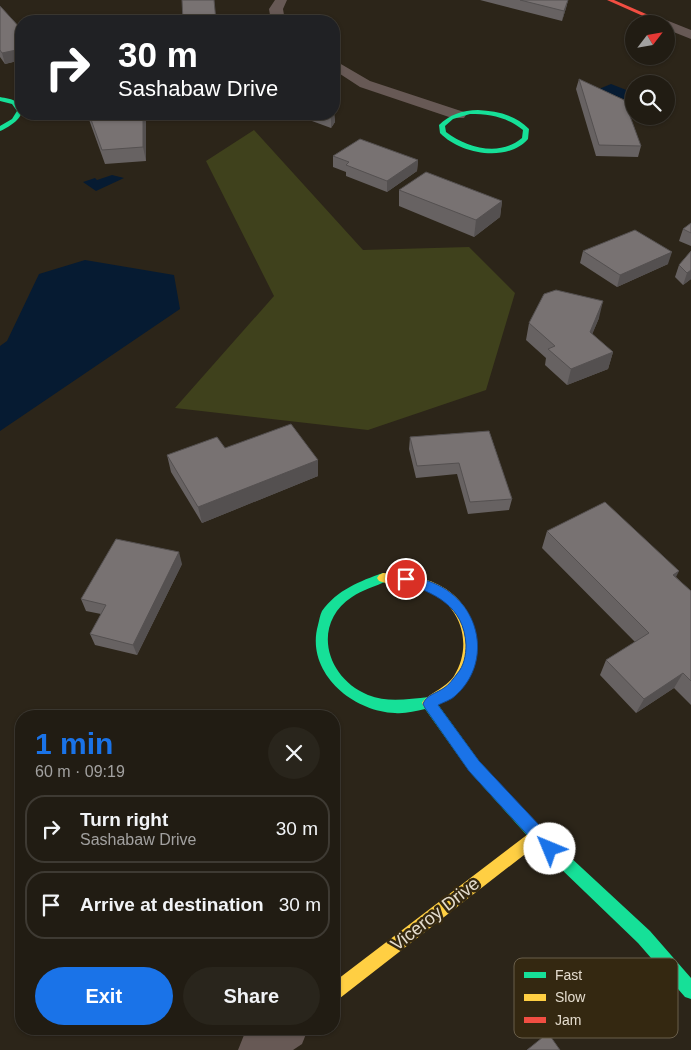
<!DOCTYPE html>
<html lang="en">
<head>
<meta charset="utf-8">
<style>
  :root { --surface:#211c13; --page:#29251c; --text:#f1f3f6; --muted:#a2a1a0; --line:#3e3a33; --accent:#1a73e8 }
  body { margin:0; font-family:Helvetica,sans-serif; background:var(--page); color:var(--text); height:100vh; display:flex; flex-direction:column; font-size:19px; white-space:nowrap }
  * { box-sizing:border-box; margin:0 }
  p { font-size:16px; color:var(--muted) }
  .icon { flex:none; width:28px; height:28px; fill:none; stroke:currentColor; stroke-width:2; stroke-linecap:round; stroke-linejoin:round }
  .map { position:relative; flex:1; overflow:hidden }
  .drawer { position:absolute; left:15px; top:710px; width:325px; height:325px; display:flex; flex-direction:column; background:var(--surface); border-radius:20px; box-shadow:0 1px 4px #0004,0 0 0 1px var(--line) }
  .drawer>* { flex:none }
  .top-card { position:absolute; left:15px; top:15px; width:325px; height:105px; border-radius:20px; box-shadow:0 1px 4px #0004,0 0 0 1px var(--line); background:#202124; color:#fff; overflow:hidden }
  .needle { width:32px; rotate:59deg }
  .controls { position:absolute; left:625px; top:15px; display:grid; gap:10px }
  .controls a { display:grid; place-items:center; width:50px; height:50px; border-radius:50%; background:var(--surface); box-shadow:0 1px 4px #0004,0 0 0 1px var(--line); font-size:25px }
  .pin { position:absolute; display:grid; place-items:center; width:42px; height:42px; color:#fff; margin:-21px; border:2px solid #fff; border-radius:50%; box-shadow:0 1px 5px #0007 }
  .me { position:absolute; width:55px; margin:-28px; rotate:315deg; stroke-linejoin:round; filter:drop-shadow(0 0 4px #0008) }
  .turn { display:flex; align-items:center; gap:18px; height:105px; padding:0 20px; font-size:22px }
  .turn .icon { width:65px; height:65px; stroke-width:2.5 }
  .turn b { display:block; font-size:35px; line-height:42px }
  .round { display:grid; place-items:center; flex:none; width:52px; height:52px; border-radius:26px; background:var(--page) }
  .summary { display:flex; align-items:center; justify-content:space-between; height:85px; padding:0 20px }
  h1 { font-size:30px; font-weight:600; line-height:38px; color:var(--accent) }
  .button { display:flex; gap:10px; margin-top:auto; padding:10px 20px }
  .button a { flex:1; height:58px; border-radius:30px; background:var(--accent); color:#fff; font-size:20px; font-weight:600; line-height:58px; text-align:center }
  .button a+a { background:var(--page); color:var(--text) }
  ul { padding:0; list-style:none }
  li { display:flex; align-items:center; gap:15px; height:68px; margin:0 10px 8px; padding:0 10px; border:2px solid var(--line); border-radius:20px }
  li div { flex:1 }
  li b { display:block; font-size:19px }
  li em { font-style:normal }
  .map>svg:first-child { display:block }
  .green { fill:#3f411c }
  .water { fill:#061b32 }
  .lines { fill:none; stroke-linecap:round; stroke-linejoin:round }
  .street { fill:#675955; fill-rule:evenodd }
  .fast { fill:#16e098; fill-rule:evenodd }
  .slow { fill:#ffcf43; fill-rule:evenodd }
  .jam { fill:#f24e42; fill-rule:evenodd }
  .wall { fill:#676262 }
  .shaded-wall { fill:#545050 }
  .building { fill:#787272; stroke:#545050 }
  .route { fill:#1a73e8; stroke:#114b97 }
  .labels { text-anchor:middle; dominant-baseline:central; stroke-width:5; stroke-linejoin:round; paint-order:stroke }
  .near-street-label { font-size:18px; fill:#e5ddcf; stroke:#342811 }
  .key { fill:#342811; stroke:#695e4a; stroke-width:1 }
  .key-label { font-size:14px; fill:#e5ddcf }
</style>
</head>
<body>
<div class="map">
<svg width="691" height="1050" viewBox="0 0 691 1050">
  <rect width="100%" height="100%" fill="#2c2519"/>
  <path class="green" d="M254,130L363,250L469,247L515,293L486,390L368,430L175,408L274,296L206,161Z"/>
  <path class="water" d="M611,84L634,93V98L626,100L599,89Z
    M112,175L124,178L96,191L83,182L95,178L97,180Z
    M85,260L174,275L180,309L0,431V346L7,341L39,274Z"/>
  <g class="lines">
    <path class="street" d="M275,0H287L283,9L285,21H271L269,9Z
      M666,20L691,30V39L666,29V24H659Z
      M334,60L370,81L464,112L466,115L464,118H452L360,87L334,70Z
      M253,1029H308L302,1044L293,1050H238L244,1035Z"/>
    <path class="fast" d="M0,97C5,98 13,99 16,102C32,113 10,127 0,131V126L12,119L17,111L12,104L0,101Z
      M478,110C497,111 516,115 529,129L528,139C507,163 460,154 440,133L439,125C449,115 463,110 478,110ZM470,114C490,114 507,117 523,130L522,138C500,157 467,148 446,132L445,126L453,119Z
      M383,573L387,575L389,578L387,581C376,586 362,590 352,597C311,624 326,678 368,695C388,703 408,699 429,697L434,699L479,761L542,831L650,931L691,978V999L685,997L638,943L532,841L469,771L425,709C415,711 405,714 395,713C351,711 305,671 318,625C319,621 320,615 322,611C337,590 360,581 383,573Z"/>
    <path class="slow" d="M383,573C404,574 428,577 446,589C494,622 482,689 429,709L424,707L422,703C426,695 446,688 454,676C475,642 459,600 421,588C407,584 392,586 379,581L377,578L379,575Z
      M537,829L542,831L544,836L542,841L340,998L334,1000V982L532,831Z"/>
    <path class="jam" d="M607,0H614L669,24L666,26V24H661Z"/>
  </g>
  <path class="wall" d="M480,0H568L566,8L562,21Z
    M0,6L21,29V60L5,64L0,57Z
    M579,79L641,146L638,157L596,156L576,89Z
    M87,114H146V161L105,164Z
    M293,114H334L335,122L331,128Z
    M333,156L418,160L417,171L387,192L346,176V172L333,167Z
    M399,190L502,201L500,217L474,237L399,206Z
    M691,223V246L679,241L683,229Z
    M583,251L668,264L617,287L580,263Z
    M691,251V279L683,285L675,277L679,265Z
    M599,318L592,334L613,352L608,369L567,385L545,365L546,358L526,340L529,323Z
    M489,431L512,499L509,510L468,514L457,474L416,478L409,449L410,437Z
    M167,455L318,460V476L202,523L171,472Z
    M547,531L676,577L691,591V705L674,688L636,713L600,675L606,660L635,642L542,548Z
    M182,564L137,655L95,645L90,634L101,614L86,611L81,599Z"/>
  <path class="shaded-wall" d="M568,0L566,8L562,21L564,11Z
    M21,49V60L5,64L2,53Z
    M334,111L335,122L331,128V118L333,114H334Z
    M143,114H146V161L143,147Z
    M418,160L417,171L387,192V181Z
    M502,201L500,217L474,237L476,220Z
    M672,252L668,264L617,287L620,275Z
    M691,270V279L683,285L687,273Z
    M603,301L599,318L586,349L590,332Z
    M613,352L608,369L567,385L571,369Z
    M318,460V476L202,523L198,507Z
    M179,552L182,564L137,655L133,645Z
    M679,571L671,587L673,575Z
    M683,673L674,688L636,713L644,699Z"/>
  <path class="building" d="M182,0H214L216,21H183Z
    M520,0H568L564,11Z
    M0,6L21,29V49L2,53L0,50Z
    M579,79L624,100L641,146L599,145Z
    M89,114H143V147L102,150Z
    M321,114H333L331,118Z
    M360,139L418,160L387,181L346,165L349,162L333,156Z
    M426,172L502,201L476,220L399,190Z
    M691,223V233L683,229Z
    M635,230L672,252L620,275L583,251Z
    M691,251V270L687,273L679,265Z
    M556,290L603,301L590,332L613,352L571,369L548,349L555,346L529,323L544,294Z
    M291,424L318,460L198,507L167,455L217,437L225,448Z
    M489,431L512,499L470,502L459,463L417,466L410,437Z
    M605,502L679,571L673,575L691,591V681L683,673L644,699L606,660L649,633L547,531Z
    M116,539L179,552L133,645L90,634L106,605L81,599Z
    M548,1033L560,1050H527Z"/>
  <path class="route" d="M406,574C422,579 439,583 452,594C484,620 487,668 455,696C451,700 444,702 438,705L479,761L556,843L558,849L556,854L550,856L545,854L469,771L425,708L423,704C426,695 437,693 444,688C449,685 453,679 457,674C464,666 466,655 466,645C464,605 434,593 402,582L400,579L402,575Z"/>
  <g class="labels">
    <g class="near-street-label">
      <text transform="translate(435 914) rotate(-38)">Viceroy Drive</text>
    </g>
  </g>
  <rect x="514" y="958" width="164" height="80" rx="8" class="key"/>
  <rect x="524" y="972" width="22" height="6" fill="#16e098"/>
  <rect x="524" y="994" width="22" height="7" fill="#ffcf43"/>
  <rect x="524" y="1017" width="22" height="6" fill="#f24e42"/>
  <g class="key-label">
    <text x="555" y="980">Fast</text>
    <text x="555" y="1002">Slow</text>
    <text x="555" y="1025">Jam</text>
  </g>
</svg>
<div class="controls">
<a><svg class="needle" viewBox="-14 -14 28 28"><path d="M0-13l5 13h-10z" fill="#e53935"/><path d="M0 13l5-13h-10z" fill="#a2a1a0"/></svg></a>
<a><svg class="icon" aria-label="search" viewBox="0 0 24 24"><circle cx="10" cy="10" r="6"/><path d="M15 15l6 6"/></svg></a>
</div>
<div class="pin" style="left:406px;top:579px;background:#d93025"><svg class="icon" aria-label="arrive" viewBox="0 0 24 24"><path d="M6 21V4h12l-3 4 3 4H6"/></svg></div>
<svg class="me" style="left:550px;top:849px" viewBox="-20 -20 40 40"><circle r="19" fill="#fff"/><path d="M0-13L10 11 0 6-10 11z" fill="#1a73e8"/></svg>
<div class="top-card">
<div class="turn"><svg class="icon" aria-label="right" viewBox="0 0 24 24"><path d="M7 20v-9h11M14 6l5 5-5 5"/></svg><div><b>30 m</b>Sashabaw Drive</div></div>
</div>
<section class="drawer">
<div class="summary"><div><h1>1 min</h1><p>60 m · 09:19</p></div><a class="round"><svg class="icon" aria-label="close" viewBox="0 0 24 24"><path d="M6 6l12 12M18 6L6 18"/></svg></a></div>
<ul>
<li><svg class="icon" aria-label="right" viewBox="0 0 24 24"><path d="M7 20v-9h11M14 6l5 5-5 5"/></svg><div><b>Turn right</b><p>Sashabaw Drive</p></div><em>30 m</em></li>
<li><svg class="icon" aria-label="arrive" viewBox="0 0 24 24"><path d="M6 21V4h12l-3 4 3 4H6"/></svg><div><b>Arrive at destination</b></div><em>30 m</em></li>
</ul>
<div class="button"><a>Exit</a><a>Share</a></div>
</section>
</div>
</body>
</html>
